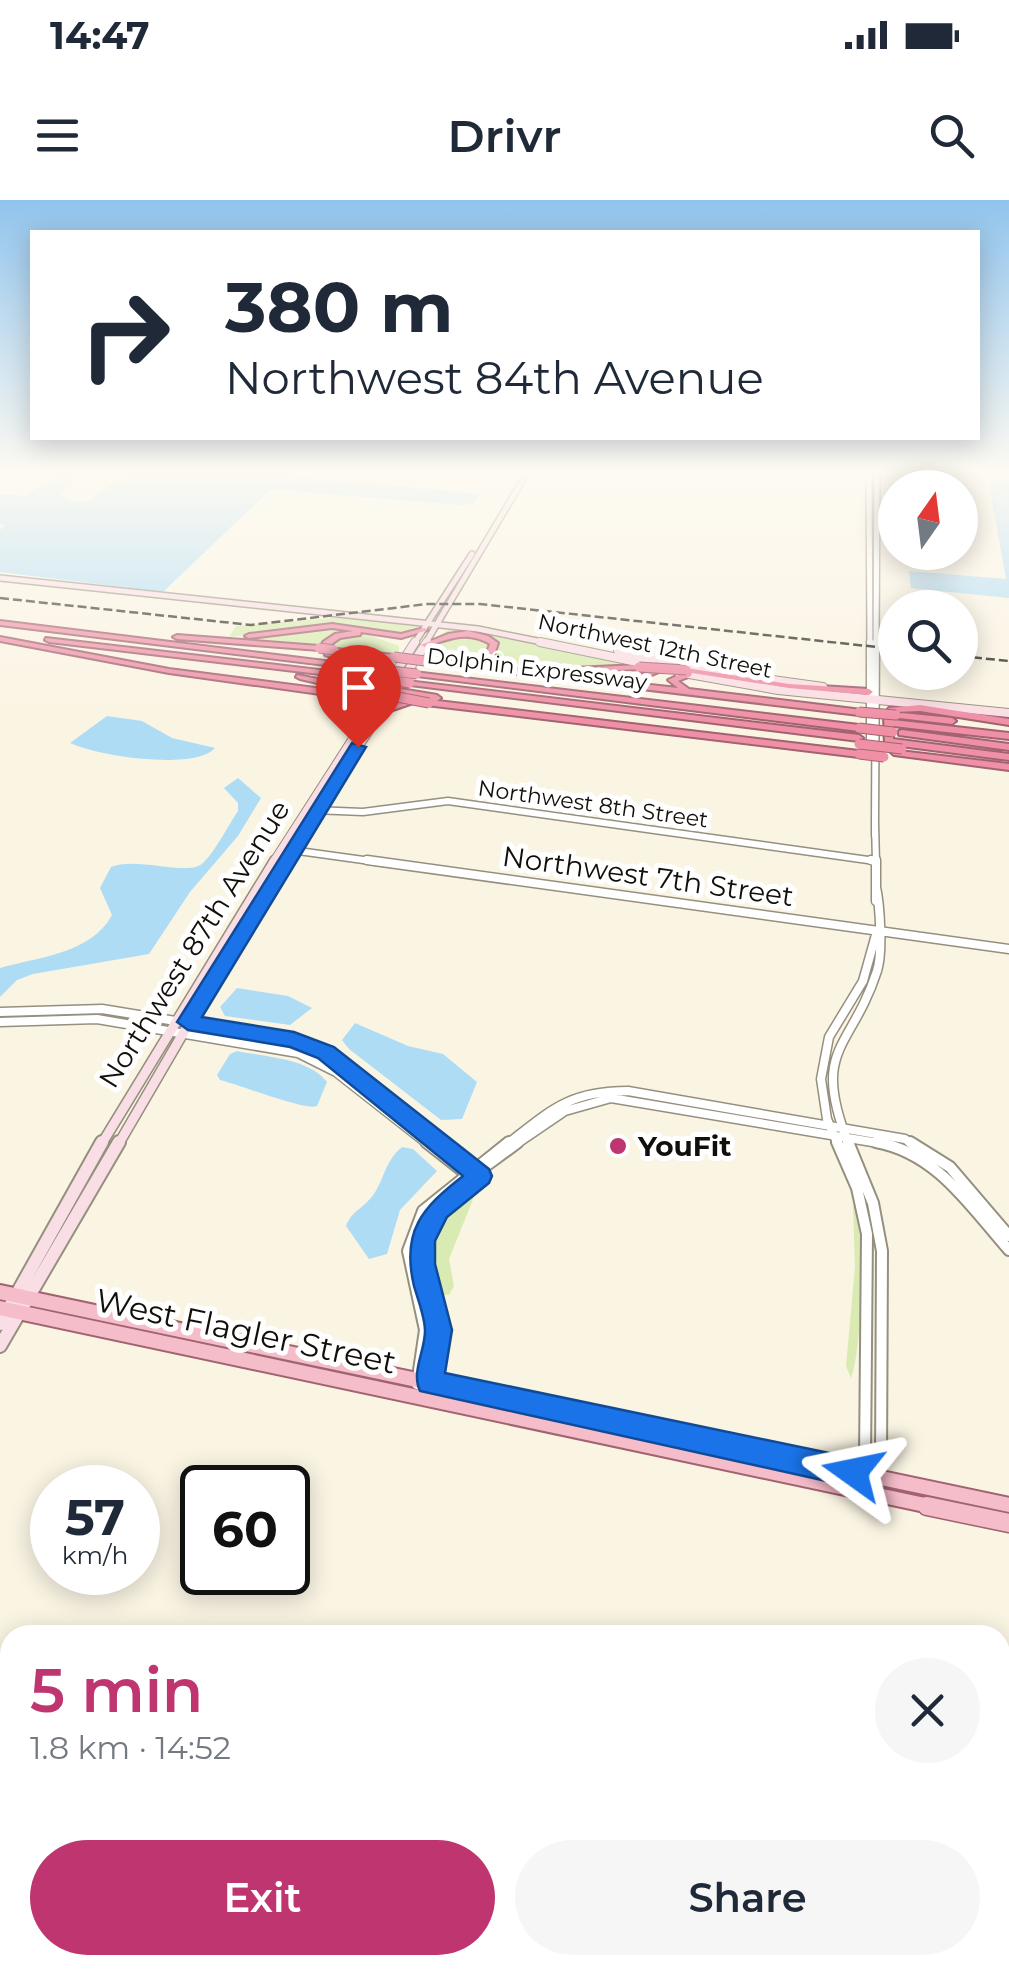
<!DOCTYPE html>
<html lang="en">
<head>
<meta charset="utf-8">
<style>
  :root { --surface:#fff; --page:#f6f6f7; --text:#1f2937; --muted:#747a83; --accent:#bf3570 }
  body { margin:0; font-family:Montserrat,sans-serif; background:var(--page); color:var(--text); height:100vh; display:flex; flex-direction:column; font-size:38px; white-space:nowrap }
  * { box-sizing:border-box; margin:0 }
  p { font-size:32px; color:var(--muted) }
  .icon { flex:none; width:55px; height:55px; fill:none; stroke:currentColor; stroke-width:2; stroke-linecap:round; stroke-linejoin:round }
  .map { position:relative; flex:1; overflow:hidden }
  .details { position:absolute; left:0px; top:1425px; width:1010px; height:350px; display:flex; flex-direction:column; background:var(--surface); border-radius:30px 30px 0 0; box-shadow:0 5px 25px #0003 }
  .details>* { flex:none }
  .top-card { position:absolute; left:30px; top:30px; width:950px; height:210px; border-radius:0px; box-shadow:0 5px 25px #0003; background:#fff; color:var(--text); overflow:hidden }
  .needle { width:65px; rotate:14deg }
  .fabs { position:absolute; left:878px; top:270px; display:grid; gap:20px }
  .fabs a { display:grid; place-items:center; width:100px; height:100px; border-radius:50%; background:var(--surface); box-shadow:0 5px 25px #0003; font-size:50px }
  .speed { position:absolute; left:30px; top:1265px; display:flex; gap:20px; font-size:50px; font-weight:700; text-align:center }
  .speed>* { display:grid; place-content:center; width:130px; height:130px; border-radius:50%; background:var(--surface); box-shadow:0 5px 25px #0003; line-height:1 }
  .speed small { font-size:25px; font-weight:400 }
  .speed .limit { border:5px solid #111; border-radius:15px; background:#fff; color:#111 }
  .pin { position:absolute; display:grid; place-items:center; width:85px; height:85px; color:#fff; margin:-102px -42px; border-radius:50% 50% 50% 0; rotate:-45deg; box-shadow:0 0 10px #0007 }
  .pin .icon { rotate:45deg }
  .me { position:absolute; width:110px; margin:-55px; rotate:282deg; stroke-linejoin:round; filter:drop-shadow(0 0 8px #0008) }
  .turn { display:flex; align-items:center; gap:35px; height:210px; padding:0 30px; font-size:45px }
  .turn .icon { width:130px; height:130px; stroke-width:2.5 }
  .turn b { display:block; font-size:70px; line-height:85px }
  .round { display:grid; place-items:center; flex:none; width:105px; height:105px; border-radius:52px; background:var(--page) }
  .headline { display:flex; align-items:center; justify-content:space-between; height:170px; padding:0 30px }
  h1 { font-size:60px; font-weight:600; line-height:75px; color:var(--accent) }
  .button { display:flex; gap:20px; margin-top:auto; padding:20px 30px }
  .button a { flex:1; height:115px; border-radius:60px; background:var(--accent); color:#fff; font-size:40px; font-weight:600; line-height:115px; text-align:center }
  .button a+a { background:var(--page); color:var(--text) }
  .status { display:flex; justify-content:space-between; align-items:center; height:70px; padding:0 50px; background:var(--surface); direction:ltr }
  .status svg { height:28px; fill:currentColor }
  header { display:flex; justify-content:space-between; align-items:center; height:130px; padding:0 30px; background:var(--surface); font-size:45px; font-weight:600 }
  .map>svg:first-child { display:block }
  .green { fill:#d9ebb2 }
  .water { fill:#afdcf5 }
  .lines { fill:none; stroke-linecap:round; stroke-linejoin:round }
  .tertiary-far3-casing { stroke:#958f7f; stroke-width:8 }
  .tertiary-far2-casing { stroke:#958f7f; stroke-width:9 }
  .tertiary-far1-casing { stroke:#958f7f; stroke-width:11 }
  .tertiary-casing { stroke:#958f7f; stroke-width:14 }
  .secondary-far3-casing { stroke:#958f7f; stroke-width:8 }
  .secondary-far2-casing { stroke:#958f7f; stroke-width:10 }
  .secondary-far1-casing { stroke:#958f7f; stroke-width:12 }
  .secondary-casing { stroke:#958f7f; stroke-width:16 }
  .primary-far1-casing { stroke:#a16370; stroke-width:18 }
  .primary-casing { stroke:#a16370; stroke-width:21 }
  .motorway-casing { stroke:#a16370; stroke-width:4 }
  .tertiary-far3 { stroke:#fff; stroke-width:5 }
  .tertiary-far2 { stroke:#fff; stroke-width:6 }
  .tertiary-far1 { stroke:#fff; stroke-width:8 }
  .tertiary { stroke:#fff; stroke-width:10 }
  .secondary-far3 { stroke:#fadee5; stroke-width:5 }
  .secondary-far2 { stroke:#fadee5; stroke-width:8 }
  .secondary-far1 { stroke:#fadee5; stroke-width:9 }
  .secondary { stroke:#fadee5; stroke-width:12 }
  .primary-far1 { stroke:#f5bcca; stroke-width:14 }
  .primary { stroke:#f5bcca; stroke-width:18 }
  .motorway { fill:#ef90a7; fill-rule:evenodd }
  .rail { stroke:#28261f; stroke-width:2.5; stroke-dasharray:9 4; stroke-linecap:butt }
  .motorway-bridge-casing { stroke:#a16370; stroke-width:11; stroke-linecap:butt }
  .motorway-bridge { stroke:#ef90a7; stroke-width:9 }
  .route { fill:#1a73e8; stroke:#114b97; stroke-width:2.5 }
  .poi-dot { fill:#bf3570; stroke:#fff; stroke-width:4 }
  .labels { text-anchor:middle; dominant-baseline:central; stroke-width:10; stroke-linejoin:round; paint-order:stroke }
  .far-street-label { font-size:22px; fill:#110f09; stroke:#fff }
  .street-label { font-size:28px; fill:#110f09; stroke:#fff }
  .poi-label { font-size:28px; font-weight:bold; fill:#110f09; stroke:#fff; text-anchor:start }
  .near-street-label { font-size:32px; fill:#110f09; stroke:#fff }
</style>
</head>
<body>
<div class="status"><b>14:47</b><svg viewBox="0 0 49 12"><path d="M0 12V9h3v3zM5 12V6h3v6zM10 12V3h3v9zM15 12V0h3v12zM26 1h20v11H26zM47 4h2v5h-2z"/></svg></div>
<header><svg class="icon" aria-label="menu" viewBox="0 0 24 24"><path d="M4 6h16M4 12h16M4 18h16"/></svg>Drivr<svg class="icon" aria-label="search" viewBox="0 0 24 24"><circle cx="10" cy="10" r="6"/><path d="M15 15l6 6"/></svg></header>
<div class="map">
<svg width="1009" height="1775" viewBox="0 0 1009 1775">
  <rect width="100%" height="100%" fill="#faf4e3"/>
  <path class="green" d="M345,417L420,427L402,435L332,425L229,437L236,426Z
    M328,427L369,431L352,432L323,447L225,439Z
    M452,428L641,465L542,470L488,466L481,461L495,454L496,443L473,433L436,437Z
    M364,433L399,446V455L327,447L329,442Z
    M467,434L492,444L489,455L464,462L426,458L437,441Z
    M480,982L449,1059L454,1086L449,1095H441C402,1050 445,1009 480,982Z
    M853,1005C869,1023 861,1155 851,1178L846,1166L855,1067Z"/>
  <path class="water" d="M58,273H86L60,294L68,300L87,302L128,273H270L480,294L473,304L460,305L271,289L163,392L0,372V330L5,325L0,324V294L26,296Z
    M988,278L1009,279V398L911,388L909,371L1006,379Z
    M107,516L142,521L172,538L215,548C195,571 97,556 70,543Z
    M238,578L261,598L238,636L190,692L149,754L33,774L17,780L0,797V768C38,757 91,754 112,715L100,688L111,667C136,656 189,677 203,663C217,649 227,627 238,611V603L224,588Z
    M237,788L288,796L312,808L290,825L225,816L220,807Z
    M355,823L408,846L443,854L477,882L462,919L441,920L349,849L342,840Z
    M237,851C265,857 309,858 327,882L317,906C305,911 241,885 220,880L217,875L230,854Z
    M402,947L413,949L437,971L400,1010L387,1054L369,1059L346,1026C352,1012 357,1012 367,1002C384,987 382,963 402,947Z"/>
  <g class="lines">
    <g class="tertiary-far3-casing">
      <path id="tertiary-far3" d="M869,273L870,444
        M876,444L877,273"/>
    </g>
    <g class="tertiary-far2-casing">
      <path id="tertiary-far2" d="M870,442V550
        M313,610L363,612L448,601L875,661
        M875,622L876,442
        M875,636V622L876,663
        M284,649L385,663"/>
    </g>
    <g class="tertiary-far1-casing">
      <path id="tertiary-far1" d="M367,660L1009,749
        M871,660L875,661
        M876,660V687
        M0,812L102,809L298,841L332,856L443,945
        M0,822L97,819L298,853L336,872L429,945
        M506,945C551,910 569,891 628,891L905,939L914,945
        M515,945L565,911L611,898L890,945
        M838,945L827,919L821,879L829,837L863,781L877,731
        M849,945C810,847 851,851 877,771C883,753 880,706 876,687V701"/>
    </g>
    <g class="tertiary-casing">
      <path id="tertiary" d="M426,942L468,975
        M440,942L476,971
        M837,942L857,988L867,1034L865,1260L874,1277V1294
        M848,942L873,1003L882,1051L881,1265L874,1277
        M876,942C937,953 970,1006 1009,1050
        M910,942L950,967L1009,1036
        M417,1184L425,1130L408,1051L423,1011L509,942
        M419,1197C465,1121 399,1083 427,1026C444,991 489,965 518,942"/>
    </g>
    <g class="secondary-far3-casing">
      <path id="secondary-far3" d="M0,378L478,429L552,444
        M414,444L472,354
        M425,444L527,273"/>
    </g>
    <g class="secondary-far2-casing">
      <path id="secondary-far2" d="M540,442L652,465
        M618,450L728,474L823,487
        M678,472L778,490L1009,513
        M273,663L415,442
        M282,663L427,442"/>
    </g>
    <g class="secondary-far1-casing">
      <path id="secondary-far1" d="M101,945L275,660
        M118,945L284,660"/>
    </g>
    <g class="secondary-casing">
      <path id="secondary" d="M0,1124L102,942
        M0,1146L119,942"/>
    </g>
    <g class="primary-far1-casing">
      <path id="primary-far1" d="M0,1092L1009,1305
        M0,1108L939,1308"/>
    </g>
    <g class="primary-casing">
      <path id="primary" d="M927,1306L1009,1323"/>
    </g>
    <g class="motorway-casing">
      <path id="motorway" d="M0,421L382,468L386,470L382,472L0,425Z
        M332,424L401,434L424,428L428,430L401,438L361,432L360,435L340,438L330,445L332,452H334V449H337L394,455L398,457L394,459L338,453L350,457V461H347L325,455L323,448L319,450L177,439L173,437L177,435L319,446L323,448V442L335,434L353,431L332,428L249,438L245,436L249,434Z
        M468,431L488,436L498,443L493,458L472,464L623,482L661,466H664V470L632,483L678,488L668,480L685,472L682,470L686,468L789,484L869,489L873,492L869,495L789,488L692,473L691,476L678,481L689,489L862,510L863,512L859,515L425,463L421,461L425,459L463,463L486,455L490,444C467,430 448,439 425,447L421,445L448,434Z
        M0,437L169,469L377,496L381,499L377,502L169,473L0,441Z
        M46,438L379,477L383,479L379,481L49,442L45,440Z
        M639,465L643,467L642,469L552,473L548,471L552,469Z
        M414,472L859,525L863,528L859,531L417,476H414Z
        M297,475L369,489L373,492L369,495L300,479L296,477Z
        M407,481L859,535L863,538L859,541L410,485L406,483Z
        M395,488L437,495L441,498L437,501L419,498V501L384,513H378V509L415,497L392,493L391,491Z
        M429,500L859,551L864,554L859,557L426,505L425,503Z
        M920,505L1009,519V525L920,511L895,512L893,520L1009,533V539L893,526V539L1009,554V560L893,545L900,551L1009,564V570L894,555L885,547L884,515L889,508Z
        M902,513L952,518L956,521L952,524L899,518V514Z
        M902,530L1009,544V550L899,535V531Z"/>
    </g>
    <use href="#tertiary-far3" class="tertiary-far3"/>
    <use href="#tertiary-far2" class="tertiary-far2"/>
    <use href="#tertiary-far1" class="tertiary-far1"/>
    <use href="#tertiary" class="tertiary"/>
    <use href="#secondary-far3" class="secondary-far3"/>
    <use href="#secondary-far2" class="secondary-far2"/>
    <use href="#secondary-far1" class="secondary-far1"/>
    <use href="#secondary" class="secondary"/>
    <use href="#primary-far1" class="primary-far1"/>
    <use href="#primary" class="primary"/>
    <use href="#motorway" class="motorway"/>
    <path class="rail" d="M0,398L251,425L427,404H480L895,449
      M960,456L1009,461"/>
    <g class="motorway-bridge-casing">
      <path id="motorway-bridge" d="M319,448L334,450
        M394,457L425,461
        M639,467L686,470
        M382,470L417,474
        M379,479L410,483
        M371,492L429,503
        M859,512L896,515
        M859,528L893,532
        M859,544L902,549
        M859,554L884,557"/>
    </g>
    <use href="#motorway-bridge" class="motorway-bridge"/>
  </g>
  <linearGradient id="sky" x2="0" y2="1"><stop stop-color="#91c4ed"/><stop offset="0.52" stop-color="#fdfaf2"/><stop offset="1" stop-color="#fdfaf2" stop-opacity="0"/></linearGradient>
  <rect width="1009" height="522" fill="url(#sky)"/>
  <path class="route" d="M352,543L366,547L202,817L294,832L334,847L489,969L492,976L489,983L447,1017L435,1041V1064L452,1130L445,1173L853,1258L863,1262L868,1272L863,1283L853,1287L420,1191C411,1172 425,1151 425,1131C425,1117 418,1100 414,1086C401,1031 422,1008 463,976L318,858L290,847L188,830L177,822Z"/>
  <circle class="poi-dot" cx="618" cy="946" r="10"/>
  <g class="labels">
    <g class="far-street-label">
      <text transform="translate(655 446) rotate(12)">Northwest 12th Street</text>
      <text transform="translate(537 469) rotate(7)">Dolphin Expressway</text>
      <text transform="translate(593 604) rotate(8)">Northwest 8th Street</text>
    </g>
    <g class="street-label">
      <text transform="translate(648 676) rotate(8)">Northwest 7th Street</text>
      <text transform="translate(194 744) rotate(-58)">Northwest 87th Avenue</text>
    </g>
    <g class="poi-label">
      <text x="638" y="946">YouFit</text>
    </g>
    <g class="near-street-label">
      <text transform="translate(246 1131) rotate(12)">West Flagler Street</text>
    </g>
  </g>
</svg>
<div class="fabs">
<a><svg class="needle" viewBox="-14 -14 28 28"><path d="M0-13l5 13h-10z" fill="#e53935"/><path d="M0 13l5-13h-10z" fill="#747a83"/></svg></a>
<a><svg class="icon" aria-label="search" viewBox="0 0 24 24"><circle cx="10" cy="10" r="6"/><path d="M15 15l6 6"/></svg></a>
</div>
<div class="speed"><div>57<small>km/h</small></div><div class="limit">60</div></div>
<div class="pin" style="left:358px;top:547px;background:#d93025"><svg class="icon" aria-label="arrive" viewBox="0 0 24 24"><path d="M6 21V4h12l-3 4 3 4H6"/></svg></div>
<svg class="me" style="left:853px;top:1272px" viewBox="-20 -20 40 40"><path d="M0-17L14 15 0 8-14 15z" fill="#1a73e8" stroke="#fff" stroke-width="4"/></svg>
<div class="top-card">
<div class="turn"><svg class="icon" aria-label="right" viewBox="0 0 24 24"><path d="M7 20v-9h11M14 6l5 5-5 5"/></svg><div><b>380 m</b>Northwest 84th Avenue</div></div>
</div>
<section class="details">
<div class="headline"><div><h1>5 min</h1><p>1.8 km · 14:52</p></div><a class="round"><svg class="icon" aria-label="close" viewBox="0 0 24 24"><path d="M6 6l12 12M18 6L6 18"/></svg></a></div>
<div class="button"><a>Exit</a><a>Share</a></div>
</section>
</div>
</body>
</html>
